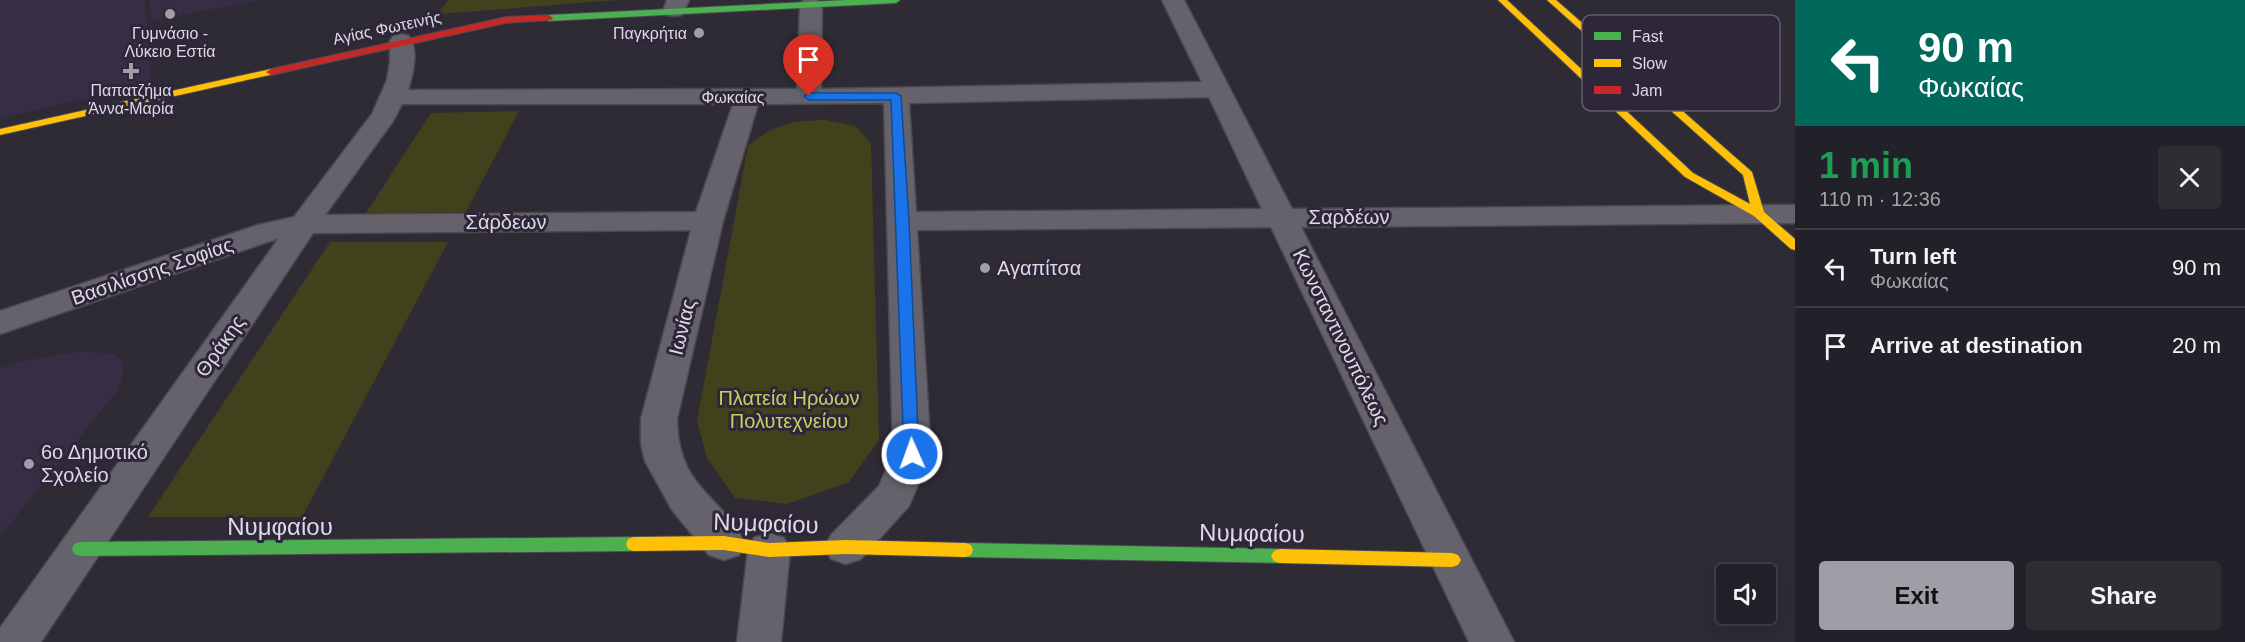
<!DOCTYPE html>
<html lang="en">
<head>
<meta charset="utf-8">
<style>
  :root { --surface:#222028; --page:#2e2d34; --text:#f1f3f6; --muted:#a2a3a8; --line:#3f3e45; --accent:#a09da7 }
  body { margin:0; font-family:Helvetica,sans-serif; background:var(--page); color:var(--text); height:100vh; display:flex; flex-direction:column; font-size:22px; white-space:nowrap }
  * { box-sizing:border-box; margin:0 }
  p { font-size:20px; color:var(--muted) }
  .icon { flex:none; width:33px; height:33px; fill:none; stroke:currentColor; stroke-width:2; stroke-linecap:round; stroke-linejoin:round }
  .map { position:relative; flex:1; overflow:hidden }
  .sheet { display:flex; flex-direction:column; background:var(--surface); width:450px }
  .sheet>* { flex:none }
  .banner { background:#00695c; color:#fff; overflow:hidden }
  .controls { position:absolute; left:1716px; top:564px; display:grid; gap:12px }
  .controls a { display:grid; place-items:center; width:60px; height:60px; border-radius:6px; background:var(--surface); box-shadow:0 6px 24px #0002,0 0 0 2px var(--line); font-size:30px }
  .pin { position:absolute; display:grid; place-items:center; width:51px; height:51px; color:#fff; margin:-62px -26px; border-radius:50% 50% 50% 0; rotate:-45deg; box-shadow:0 0 6px #0007 }
  .pin .icon { rotate:45deg }
  .me { position:absolute; width:66px; margin:-33px; rotate:358deg; stroke-linejoin:round; filter:drop-shadow(0 0 4px #0008) }
  .turn { display:flex; align-items:center; gap:21px; height:126px; padding:0 24px; font-size:27px }
  .turn .icon { width:78px; height:78px; stroke-width:2.5 }
  .turn b { display:block; font-size:42px; line-height:51px }
  .round { display:grid; place-items:center; flex:none; width:63px; height:63px; border-radius:6px; background:var(--page) }
  .headline { display:flex; align-items:center; justify-content:space-between; height:102px; padding:0 24px }
  h1 { font-size:36px; font-weight:700; line-height:45px; color:#1e9e55 }
  .primary-button { display:flex; gap:12px; margin-top:auto; padding:12px 24px }
  .primary-button a { flex:1; height:69px; border-radius:6px; background:var(--accent); color:#111; font-size:24px; font-weight:700; line-height:69px; text-align:center }
  .primary-button a+a { background:var(--page); color:var(--text) }
  ul { padding:0; list-style:none }
  li { display:flex; align-items:center; gap:18px; height:78px; padding:0 24px; border-top:2px solid var(--line) }
  li div { flex:1 }
  li b { display:block; font-size:22px }
  li em { font-style:normal }
  main { display:flex; flex:1; min-height:0 }
  .map>svg:first-child { display:block }
  .built { fill:#352e44 }
  .green { fill:#41421c }
  .lines { fill:none; stroke-linecap:round; stroke-linejoin:round }
  .street-casing { stroke:#4a4851; stroke-width:3 }
  .fast-casing { stroke:#4a4851; stroke-width:2 }
  .slow-casing { stroke:#4a4851; stroke-width:2 }
  .jam-casing { stroke:#4a4851; stroke-width:2 }
  .street { fill:#65626b; fill-rule:evenodd }
  .fast { fill:#4caf50; fill-rule:evenodd }
  .slow { fill:#ffc107; fill-rule:evenodd }
  .jam { fill:#c62828; fill-rule:evenodd }
  .route { fill:#1a73e8; stroke:#114b97; stroke-width:1.5 }
  .poi-dot { fill:#a09da7; stroke:#2d2739; stroke-width:2 }
  .labels { text-anchor:middle; dominant-baseline:central; stroke-width:6; stroke-linejoin:round; paint-order:stroke }
  .far-street-label { font-size:16px; fill:#dddae5; stroke:#2d2739 }
  .far-poi-label { font-size:16px; fill:#dddae5; stroke:#2d2739 }
  .street-label { font-size:20px; fill:#dddae5; stroke:#2d2739 }
  .poi-label { font-size:20px; fill:#dddae5; stroke:#2d2739; text-anchor:start }
  .park-label { font-size:20px; fill:#cacf5e; stroke:#2d2739 }
  .near-street-label { font-size:24px; fill:#dddae5; stroke:#2d2739 }
  .key { fill:#2d2739; stroke:#625d6d; stroke-width:1.5 }
  .key-label { font-size:16px; fill:#dddae5 }
</style>
</head>
<body>
<main>
<div class="map">
<svg width="1795" height="642" viewBox="0 0 1795 642">
  <rect width="100%" height="100%" fill="#2e2b35"/>
  <path class="built" d="M0,0H145L151,84L0,118Z
    M149,0H260L152,21Z
    M80,351L114,354L123,363V377L117,391L0,537V368L29,360Z"/>
  <path class="green" d="M448,0H618L438,14Z
    M519,111L466,212L366,213L431,113Z
    M825,120L855,126L871,143L879,440L849,482L787,504L735,498L707,458L697,421L748,146C775,124 790,121 825,120Z
    M330,242H448L302,517H148Z"/>
  <g class="lines">
    <g class="street-casing">
      <path id="street" d="M667,0H689L682,15L674,16L666,15L663,10Z
        M803,0H817L822,5L821,89L1202,82L1162,0H1184L1292,209L1795,205V223L1301,227L1514,642H1469L1271,227L917,230L931,454L909,506L861,559L846,564L831,559L825,547L831,535L879,486L893,454L884,103L758,104L723,221L677,419C678,489 719,492 745,543L739,555L724,560L709,555L672,510L645,461L641,444V419L691,230L313,233L41,642H0V628L279,238L0,334V311L258,225L294,217L372,114L387,80L390,61V41L393,36L401,34L409,36C419,51 413,74 408,90L797,89L800,5ZM1209,97L1262,209L916,212L909,103ZM402,104H733L696,212L325,215L393,121Z
        M769,533L784,538L790,550L781,642H737L748,550L754,538Z"/>
    </g>
    <g class="fast-casing">
      <path id="fast" d="M846,0H900L896,3L549,21L545,18L549,15Z
        M634,537L640,539L642,544L640,549L634,551L80,556L74,554L72,549L74,544L80,542Z
        M965,543L1280,549L1286,551L1289,556L1286,561L1280,563L965,557L959,555L957,550L959,545Z"/>
    </g>
    <g class="slow-casing">
      <path id="slow" d="M1498,0H1507L1693,173L1750,204L1743,175L1547,0H1556L1752,172L1764,212L1795,239V250L1791,249L1754,216L1685,177Z
        M271,69L274,70V74L0,135V129Z
        M724,536L769,543L846,540L965,543L971,545L973,550L971,555L965,557L846,554L769,557L724,550L634,551L628,549L626,544L628,539L634,537Z
        M1280,549L1452,553L1458,555L1461,560L1458,565L1452,567L1280,563L1274,561L1271,556L1274,551Z"/>
    </g>
    <g class="jam-casing">
      <path id="jam" d="M549,15L553,18L552,20L506,23L271,75L266,72L271,69L506,17Z"/>
    </g>
    <use href="#street" class="street"/>
    <use href="#fast" class="fast"/>
    <use href="#slow" class="slow"/>
    <use href="#jam" class="jam"/>
  </g>
  <path class="route" d="M896,93L901,96L909,221L919,454L917,458H906L904,454L891,100H809L804,96L809,93Z"/>
  <g class="poi-dot">
    <circle cx="170" cy="14" r="6"/>
    <circle cx="699" cy="33" r="6"/>
    <path d="M128 62h6v6h6v6h-6v6h-6v-6h-6v-6h6z"/>
    <circle cx="985" cy="268" r="6"/>
    <circle cx="29" cy="464" r="6"/>
  </g>
  <g class="labels">
    <g class="far-street-label">
      <text transform="translate(387 28) rotate(-12)">Αγίας Φωτεινής</text>
      <text x="733" y="97">Φωκαίας</text>
    </g>
    <g class="far-poi-label">
      <text x="170" y="33">Γυμνάσιο -<tspan x="170" dy="18">Λύκειο Εστία</tspan></text>
      <text x="687" y="33" text-anchor="end">Παγκρήτια</text>
      <text x="131" y="90">Παπατζήμα<tspan x="131" dy="18">Άννα-Μαρία</tspan></text>
    </g>
    <g class="street-label">
      <text x="1349" y="217">Σαρδέων</text>
      <text x="506" y="222">Σάρδεων</text>
      <text transform="translate(152 271) rotate(-19)">Βασιλίσσης Σοφίας</text>
      <text transform="translate(682 327) rotate(-76)">Ιωνίας</text>
      <text transform="translate(1341 337) rotate(64)">Κωνσταντινουπόλεως</text>
      <text transform="translate(220 346) rotate(-55)">Θράκης</text>
    </g>
    <g class="poi-label">
      <text x="997" y="268">Αγαπίτσα</text>
      <text x="41" y="452">6ο Δημοτικό<tspan x="41" dy="23">Σχολείο</tspan></text>
    </g>
    <g class="park-label">
      <text x="789" y="398">Πλατεία Ηρώων<tspan x="789" dy="23">Πολυτεχνείου</tspan></text>
    </g>
    <g class="near-street-label">
      <text transform="translate(766 523) rotate(2)">Νυμφαίου</text>
      <text x="280" y="526">Νυμφαίου</text>
      <text transform="translate(1252 533) rotate(1)">Νυμφαίου</text>
    </g>
  </g>
  <rect x="1582" y="15" width="198" height="96" rx="9" class="key"/>
  <rect x="1594" y="32" width="27" height="8" fill="#4caf50"/>
  <rect x="1594" y="59" width="27" height="8" fill="#ffc107"/>
  <rect x="1594" y="86" width="27" height="8" fill="#c62828"/>
  <g class="key-label">
    <text x="1632" y="42">Fast</text>
    <text x="1632" y="69">Slow</text>
    <text x="1632" y="96">Jam</text>
  </g>
</svg>
<div class="controls">
<a><svg class="icon" aria-label="sound" viewBox="0 0 24 24"><path d="M4 9h4l5-4v14l-5-4H4zM17 9q2 3 0 6"/></svg></a>
</div>
<div class="pin" style="left:809px;top:96px;background:#d93025"><svg class="icon" aria-label="arrive" viewBox="0 0 24 24"><path d="M6 21V4h12l-3 4 3 4H6"/></svg></div>
<svg class="me" style="left:912px;top:454px" viewBox="-20 -20 40 40"><circle r="17" fill="#1a73e8" stroke="#fff" stroke-width="3"/><path d="M0-11L8 9 0 5-8 9z" fill="#fff"/></svg>
</div>
<section class="sheet">
<div class="banner">
<div class="turn"><svg class="icon" aria-label="left" viewBox="0 0 24 24"><path d="M17 20v-9H6M10 6l-5 5 5 5"/></svg><div><b>90 m</b>Φωκαίας</div></div>
</div>
<div class="headline"><div><h1>1 min</h1><p>110 m · 12:36</p></div><a class="round"><svg class="icon" aria-label="close" viewBox="0 0 24 24"><path d="M6 6l12 12M18 6L6 18"/></svg></a></div>
<ul>
<li><svg class="icon" aria-label="left" viewBox="0 0 24 24"><path d="M17 20v-9H6M10 6l-5 5 5 5"/></svg><div><b>Turn left</b><p>Φωκαίας</p></div><em>90 m</em></li>
<li><svg class="icon" aria-label="arrive" viewBox="0 0 24 24"><path d="M6 21V4h12l-3 4 3 4H6"/></svg><div><b>Arrive at destination</b></div><em>20 m</em></li>
</ul>
<div class="primary-button"><a>Exit</a><a>Share</a></div>
</section>
</main>
</body>
</html>
